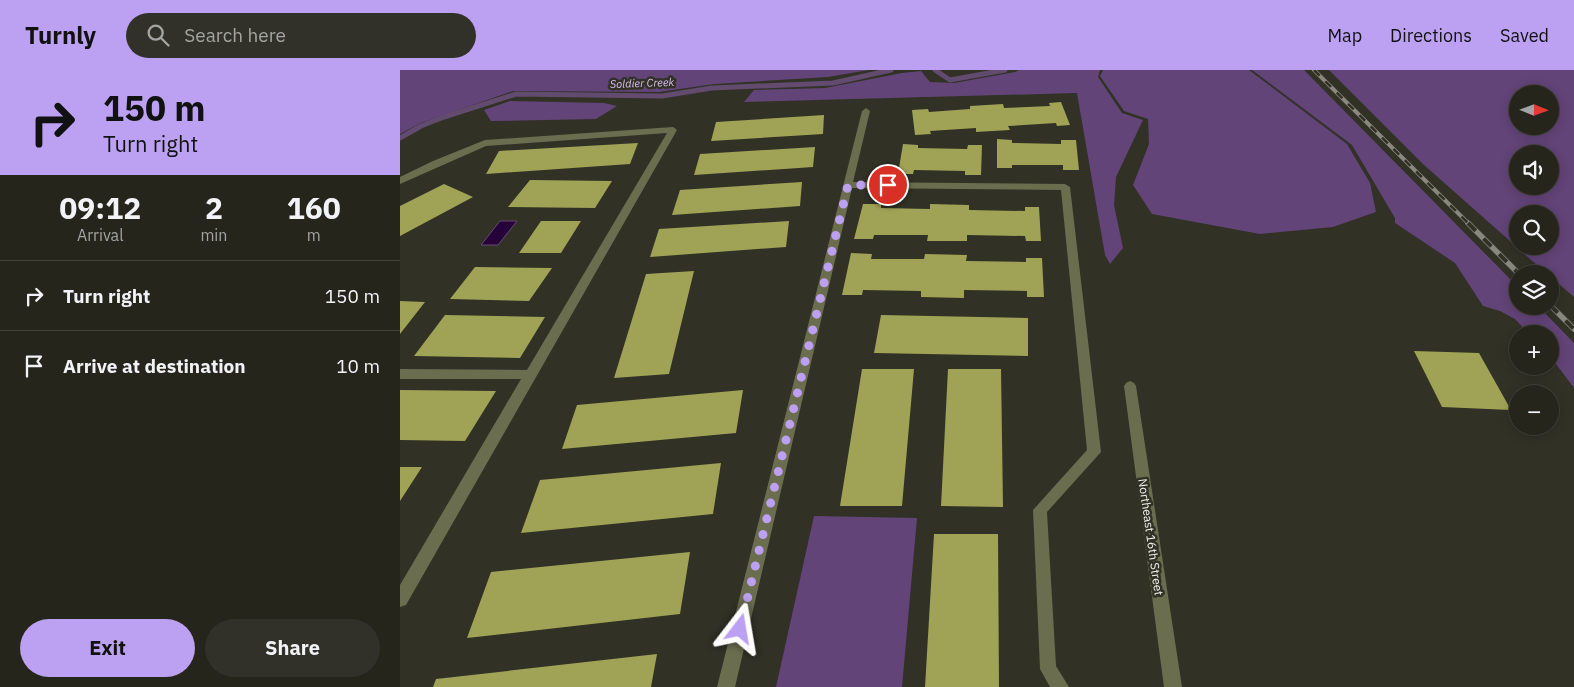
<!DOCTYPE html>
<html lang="en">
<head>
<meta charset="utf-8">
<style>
  :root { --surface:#25251c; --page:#313129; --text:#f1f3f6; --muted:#a3a5a3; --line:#42423b; --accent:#bca0f2 }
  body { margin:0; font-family:"IBM Plex Sans",sans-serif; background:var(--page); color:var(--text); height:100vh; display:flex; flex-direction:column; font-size:19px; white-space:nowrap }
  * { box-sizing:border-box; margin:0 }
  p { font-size:16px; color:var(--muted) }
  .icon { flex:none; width:28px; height:28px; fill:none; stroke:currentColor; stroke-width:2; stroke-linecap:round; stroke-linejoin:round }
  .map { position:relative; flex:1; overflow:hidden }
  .side { display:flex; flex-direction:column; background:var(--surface); width:400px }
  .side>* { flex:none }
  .guide { background:#bca0f2; color:#111; overflow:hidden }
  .needle { width:32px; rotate:91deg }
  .tools { position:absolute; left:1109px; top:15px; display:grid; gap:10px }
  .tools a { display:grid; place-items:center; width:50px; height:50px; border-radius:50%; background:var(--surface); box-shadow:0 2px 12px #0003,0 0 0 1px var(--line); font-size:25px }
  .pin { position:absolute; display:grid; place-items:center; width:42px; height:42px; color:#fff; margin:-21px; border:2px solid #fff; border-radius:50%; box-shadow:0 1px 5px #0007 }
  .me { position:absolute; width:55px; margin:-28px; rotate:14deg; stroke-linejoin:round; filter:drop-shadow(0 0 4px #0008) }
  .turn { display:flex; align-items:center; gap:18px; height:105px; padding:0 20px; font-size:22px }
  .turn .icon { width:65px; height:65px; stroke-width:2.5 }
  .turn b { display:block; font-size:35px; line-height:42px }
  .eta { display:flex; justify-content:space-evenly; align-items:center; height:85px; text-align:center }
  .eta b { font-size:30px; font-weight:700; line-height:35px }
  .action { display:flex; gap:10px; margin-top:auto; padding:10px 20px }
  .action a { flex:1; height:58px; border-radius:30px; background:var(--accent); color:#111; font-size:20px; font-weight:700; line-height:58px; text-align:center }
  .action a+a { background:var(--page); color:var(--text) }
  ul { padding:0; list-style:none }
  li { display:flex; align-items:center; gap:15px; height:70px; padding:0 20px; border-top:1px solid var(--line) }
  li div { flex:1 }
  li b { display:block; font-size:19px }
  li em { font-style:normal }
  header { display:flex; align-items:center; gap:30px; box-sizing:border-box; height:70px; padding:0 25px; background:var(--accent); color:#111 }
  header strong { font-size:24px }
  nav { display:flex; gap:28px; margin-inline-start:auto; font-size:18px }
  .search { width:350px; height:45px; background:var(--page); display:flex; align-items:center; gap:12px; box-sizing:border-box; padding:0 18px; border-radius:28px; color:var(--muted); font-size:19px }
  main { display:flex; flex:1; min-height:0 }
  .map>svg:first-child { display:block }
  .green { fill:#624478; fill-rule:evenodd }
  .water { fill:#26023a; stroke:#634a6f }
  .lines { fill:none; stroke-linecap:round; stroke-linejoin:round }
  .stream { stroke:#634a6f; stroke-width:5 }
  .building { fill:#a0a356 }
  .minor { fill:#6b6d4f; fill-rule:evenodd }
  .rail-far1-casing { stroke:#88887f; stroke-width:4 }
  .rail-casing { stroke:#88887f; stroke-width:5.5 }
  .rail-far1 { stroke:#313126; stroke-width:2.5; stroke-dasharray:8; stroke-linecap:butt }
  .rail { stroke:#313126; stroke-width:4; stroke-dasharray:11; stroke-linecap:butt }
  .route { stroke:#bca0f2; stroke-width:9; stroke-dasharray:0 16.2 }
  .labels { text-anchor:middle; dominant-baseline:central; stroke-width:5; stroke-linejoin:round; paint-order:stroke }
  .far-water-label { font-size:11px; font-style:italic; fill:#dcbff4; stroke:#313126 }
  .street-label { font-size:12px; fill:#f2f2eb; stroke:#313126 }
</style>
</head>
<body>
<header>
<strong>Turnly</strong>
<div class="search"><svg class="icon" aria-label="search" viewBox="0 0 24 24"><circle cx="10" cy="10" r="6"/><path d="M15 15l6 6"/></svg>Search here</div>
<nav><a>Map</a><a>Directions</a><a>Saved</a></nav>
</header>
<main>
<section class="side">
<div class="guide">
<div class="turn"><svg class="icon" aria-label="right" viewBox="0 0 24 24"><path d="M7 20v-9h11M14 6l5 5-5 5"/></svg><div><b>150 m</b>Turn right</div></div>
</div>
<div class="eta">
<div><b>09:12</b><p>Arrival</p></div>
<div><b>2</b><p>min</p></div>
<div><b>160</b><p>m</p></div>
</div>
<ul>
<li><svg class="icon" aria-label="right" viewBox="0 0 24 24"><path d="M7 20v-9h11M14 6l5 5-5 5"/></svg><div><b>Turn right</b></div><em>150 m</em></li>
<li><svg class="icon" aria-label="arrive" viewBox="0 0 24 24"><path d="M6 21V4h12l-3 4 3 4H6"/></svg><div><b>Arrive at destination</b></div><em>10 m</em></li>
</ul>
<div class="action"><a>Exit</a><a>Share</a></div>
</section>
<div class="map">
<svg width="1174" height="617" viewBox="0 0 1174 617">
  <rect width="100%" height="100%" fill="#313126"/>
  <path class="green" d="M0,0H469L428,7L314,14L259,22L113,21L21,53L0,64Z
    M619,0H700L698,7L722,43L743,50L716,107L714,135L723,178L710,194L705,185L677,23L344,32L354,20L425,18L502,3L521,1L530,12L554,13L615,2Z
    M703,0H849L947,74L970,113L976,142L933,157L860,164L752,144L733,115L749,74L748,49L724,41L700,6Z
    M852,0H904L1117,216L1118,236H1138L1174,273V318L1150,286V264H1129L1115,249L1100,241L1083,236L1055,193L995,153V148L952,75Z
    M929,0H1174V227L1150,206V204H1147L1023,94ZM1118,24H1150V56H1118ZM1118,84H1150V116H1118ZM1118,144H1150V176H1118Z
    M110,31L204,33L217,36L196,49L91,51L84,40Z
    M414,446L517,448L502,617H376Z"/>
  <path class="water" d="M100,151H117L98,175H81Z"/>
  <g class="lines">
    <path class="stream" d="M535,0L550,10L605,0
      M0,68L21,56L44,47L116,24L262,26L312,18L433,13L491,0"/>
  </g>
  <path class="building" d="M661,32L670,55L657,56L656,53L608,56L610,60L576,62V58L530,61L531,64L515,65L512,40L528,39L529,42L570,39V36L603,34L604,38L650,36L649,33Z
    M424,45L423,64L311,71L316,52Z
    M597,69L612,70V73L661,74V70H676L679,100H663V95H612V98H597Z
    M238,73L230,94L86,104L99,81Z
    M503,74L518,75V78L567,79L568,75H582L581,105H565V101L514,100L513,104H498Z
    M415,77L413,97L294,105L300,84Z
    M130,110L212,111L195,138L108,137Z
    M402,112L400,136L272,145L280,120Z
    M44,114L73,127L0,166V136Z
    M463,134H481V138L530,139V134L569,135V140L625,141V137H639L641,171H626L625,166L567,165V171H527L528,165H474L473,169H454Z
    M141,151H181L161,183H119Z
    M389,151L386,177L250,187L259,159Z
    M451,183L472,184L471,189H524L525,184L567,185L566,191L626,192V188H642L644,227H627V221L564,220V228L521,227V221L463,220L462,225H442Z
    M75,197L152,198L129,231L50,229Z
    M294,201L269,304L214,308L246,204Z
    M0,231L25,232L0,264Z
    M45,245L145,247L120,288L14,286Z
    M481,245L628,248V286L474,283Z
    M1014,281L1079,283L1111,340L1042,337Z
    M462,299H514L502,436H440Z
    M548,299H601L603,437L541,436Z
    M0,320L96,321L65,371L0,370Z
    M343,320L336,363L162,379L177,335Z
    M321,393L313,444L121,463L140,410Z
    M0,397H22L0,431Z
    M534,464H598L599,617H525Z
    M290,482L280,544L67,568L91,502Z
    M257,584L251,617H33L36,609Z"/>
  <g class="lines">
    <path class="minor" d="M466,38L470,41L453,112L665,114L670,117L701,382L647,442L656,596L669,617H650L640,599L633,440L687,380L661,120L452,118L335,617H317L462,41Z
      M273,57L277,60L6,535L0,537V515L121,309H0V299L127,300L267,63L86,76L0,114V107L33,91L85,70Z
      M730,311L734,313L736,316L782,617H764L724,316L726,313Z"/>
    <g class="rail-far1-casing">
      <path id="rail-far1" d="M914,0L1069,154"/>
    </g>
    <g class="rail-casing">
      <path id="rail" d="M1068,153L1119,204
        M1150,235L1174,259"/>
    </g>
    <use href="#rail-far1" class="rail-far1"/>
    <use href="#rail" class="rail"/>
  </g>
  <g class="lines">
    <path class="route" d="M340,559L448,115H488"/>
  </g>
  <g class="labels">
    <g class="far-water-label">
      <text transform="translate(242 13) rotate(-2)">Soldier Creek</text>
    </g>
    <g class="street-label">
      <text transform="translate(751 467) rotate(82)">Northeast 16th Street</text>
    </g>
  </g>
</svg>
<div class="tools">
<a><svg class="needle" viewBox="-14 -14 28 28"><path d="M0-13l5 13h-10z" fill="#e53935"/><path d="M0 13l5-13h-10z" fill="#a3a5a3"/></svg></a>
<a><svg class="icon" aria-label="sound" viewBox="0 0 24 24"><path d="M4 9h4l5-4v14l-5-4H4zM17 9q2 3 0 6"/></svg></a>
<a><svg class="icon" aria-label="search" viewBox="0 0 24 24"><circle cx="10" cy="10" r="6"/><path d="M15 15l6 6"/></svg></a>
<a><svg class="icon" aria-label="layers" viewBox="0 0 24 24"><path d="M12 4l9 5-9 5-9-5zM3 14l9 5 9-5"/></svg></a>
<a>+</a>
<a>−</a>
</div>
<div class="pin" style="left:488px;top:115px;background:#d93025"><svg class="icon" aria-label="arrive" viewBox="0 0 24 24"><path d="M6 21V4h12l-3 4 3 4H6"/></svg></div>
<svg class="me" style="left:340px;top:559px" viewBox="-20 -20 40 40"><path d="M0-17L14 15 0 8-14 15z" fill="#bca0f2" stroke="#fff" stroke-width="4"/></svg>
</div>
</main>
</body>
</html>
